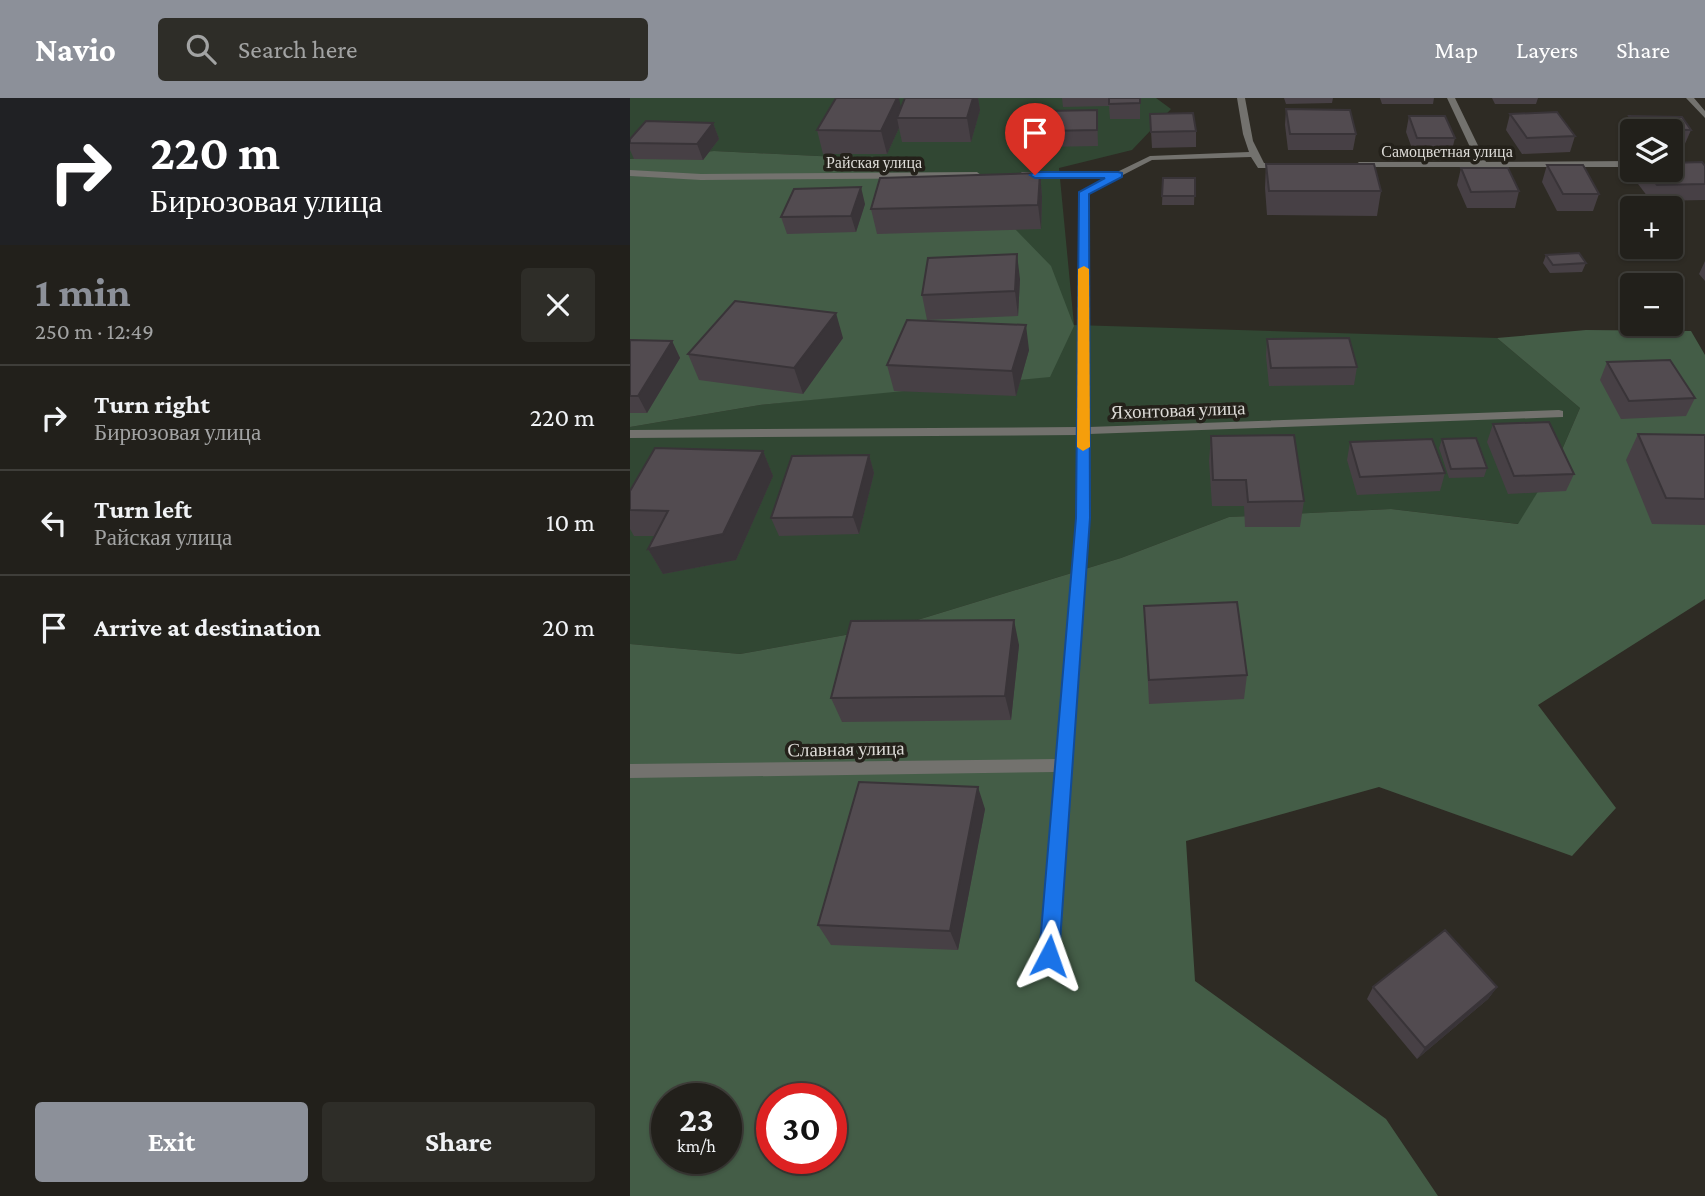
<!DOCTYPE html>
<html lang="en">
<head>
<meta charset="utf-8">
<style>
  :root { --surface:#22201b; --page:#2e2d28; --text:#f1f3f6; --muted:#a2a3a3; --line:#3f3e3a; --accent:#8c9099 }
  body { margin:0; font-family:"Crimson Pro",serif; background:var(--page); color:var(--text); height:100vh; display:flex; flex-direction:column; font-size:26px; white-space:nowrap }
  * { box-sizing:border-box; margin:0 }
  p { font-size:23px; color:var(--muted) }
  .icon { flex:none; width:38px; height:38px; fill:none; stroke:currentColor; stroke-width:2; stroke-linecap:round; stroke-linejoin:round }
  .map { position:relative; flex:1; overflow:hidden }
  .details { display:flex; flex-direction:column; background:var(--surface); width:630px }
  .details>* { flex:none }
  .hud { background:#202124; color:#fff; overflow:hidden }
  .controls { position:absolute; left:990px; top:21px; display:grid; gap:14px }
  .controls a { display:grid; place-items:center; width:63px; height:63px; border-radius:7px; background:var(--surface); box-shadow:0 2px 5px #0004,0 0 0 2px var(--line); font-size:35px }
  .speed { position:absolute; left:21px; top:985px; display:flex; gap:14px; font-size:35px; font-weight:700; text-align:center }
  .speed>* { display:grid; place-content:center; width:91px; height:91px; border-radius:50%; background:var(--surface); box-shadow:0 2px 5px #0004,0 0 0 2px var(--line); line-height:1 }
  .speed small { font-size:18px; font-weight:400 }
  .speed .limit { border:10px solid #d22; background:#fff; color:#111 }
  .pin { position:absolute; display:grid; place-items:center; width:60px; height:60px; color:#fff; margin:-72px -30px; border-radius:50% 50% 50% 0; rotate:-45deg; box-shadow:0 0 7px #0007 }
  .pin .icon { rotate:45deg }
  .me { position:absolute; width:77px; margin:-38px; rotate:4deg; stroke-linejoin:round; filter:drop-shadow(0 0 5px #0008) }
  .turn { display:flex; align-items:center; gap:24px; height:147px; padding:0 35px; font-size:32px }
  .turn .icon { width:91px; height:91px; stroke-width:2.5 }
  .turn b { display:block; font-size:49px; line-height:60px }
  .round { display:grid; place-items:center; flex:none; width:74px; height:74px; border-radius:7px; background:var(--page) }
  .head { display:flex; align-items:center; justify-content:space-between; height:119px; padding:0 35px }
  h1 { font-size:42px; font-weight:700; line-height:52px; color:var(--accent) }
  .button { display:flex; gap:14px; margin-top:auto; padding:14px 35px }
  .button a { flex:1; height:80px; border-radius:7px; background:var(--accent); color:#fff; font-size:28px; font-weight:700; line-height:80px; text-align:center }
  .button a+a { background:var(--page); color:var(--text) }
  ul { padding:0; list-style:none }
  li { display:flex; align-items:center; gap:21px; height:105px; padding:0 35px; border-top:2px solid var(--line) }
  li div { flex:1 }
  li b { display:block; font-size:26px }
  li em { font-style:normal }
  header { display:flex; align-items:center; gap:42px; box-sizing:border-box; height:98px; padding:0 35px; background:var(--accent); color:#fff }
  header strong { font-size:33px }
  nav { display:flex; gap:38px; margin-inline-start:auto; font-size:24px }
  .search { width:490px; height:63px; background:var(--page); display:flex; align-items:center; gap:18px; box-sizing:border-box; padding:0 24px; border-radius:7px; color:var(--muted); font-size:26px }
  main { display:flex; flex:1; min-height:0 }
  .map>svg:first-child { display:block }
  .green { fill:#314733 }
  .forest { fill:#445d47; fill-rule:evenodd }
  .lines { fill:none; stroke-linecap:round; stroke-linejoin:round }
  .street { fill:#73726e; fill-rule:evenodd }
  .wall { fill:#474045 }
  .shaded-wall { fill:#393438 }
  .building { fill:#524b50; stroke:#393438; stroke-width:2 }
  .route { fill:#1a73e8; stroke:#114b97; stroke-width:2 }
  .slow { fill:#f59e0b }
  .labels { text-anchor:middle; dominant-baseline:central; stroke-width:7; stroke-linejoin:round; paint-order:stroke }
  .far-street-label { font-size:16px; fill:#dddbd7; stroke:#24211a }
  .street-label { font-size:19px; fill:#dddbd7; stroke:#24211a }
</style>
</head>
<body>
<header>
<strong>Navio</strong>
<div class="search"><svg class="icon" aria-label="search" viewBox="0 0 24 24"><circle cx="10" cy="10" r="6"/><path d="M15 15l6 6"/></svg>Search here</div>
<nav><a>Map</a><a>Layers</a><a>Share</a></nav>
</header>
<main>
<section class="details">
<div class="hud">
<div class="turn"><svg class="icon" aria-label="right" viewBox="0 0 24 24"><path d="M7 20v-9h11M14 6l5 5-5 5"/></svg><div><b>220 m</b>Бирюзовая улица</div></div>
</div>
<div class="head"><div><h1>1 min</h1><p>250 m · 12:49</p></div><a class="round"><svg class="icon" aria-label="close" viewBox="0 0 24 24"><path d="M6 6l12 12M18 6L6 18"/></svg></a></div>
<ul>
<li><svg class="icon" aria-label="right" viewBox="0 0 24 24"><path d="M7 20v-9h11M14 6l5 5-5 5"/></svg><div><b>Turn right</b><p>Бирюзовая улица</p></div><em>220 m</em></li>
<li><svg class="icon" aria-label="left" viewBox="0 0 24 24"><path d="M17 20v-9H6M10 6l-5 5 5 5"/></svg><div><b>Turn left</b><p>Райская улица</p></div><em>10 m</em></li>
<li><svg class="icon" aria-label="arrive" viewBox="0 0 24 24"><path d="M6 21V4h12l-3 4 3 4H6"/></svg><div><b>Arrive at destination</b></div><em>20 m</em></li>
</ul>
<div class="button"><a>Exit</a><a>Share</a></div>
</section>
<div class="map">
<svg width="1075" height="1098" viewBox="0 0 1075 1098">
  <rect width="100%" height="100%" fill="#2e2b24"/>
  <path class="green" d="M0,0H526L541,11L502,52L429,70L444,227L867,240L950,310L928,361L889,426L761,411L599,419L491,460L271,527L110,556L0,546V329L130,307L339,285L287,88L208,59L84,53L0,61Z"/>
  <path class="forest" d="M84,53L208,59L287,88L385,131L421,168L444,228L420,279L130,307L0,329V61Z
    M956,232L1061,233L1075,257V501L908,607L986,710L942,758L749,689L556,743L565,883L756,1021L808,1098H0V546L110,556L271,527L491,460L599,419L761,411L888,426L928,361L950,310L867,240ZM37,1001H96V1060H37ZM142,1001H201V1060H142Z"/>
  <g class="lines">
    <path class="street" d="M607,0H615L623,43L634,65H656L660,68L659,70H628L621,59L522,62L458,95L459,329L929,312L933,313V319L459,336V420L428,857L425,863L419,866L413,863L410,857L426,674L0,680V666L427,661L447,420V337L0,340V332L448,329L450,94L476,80H392L388,77L392,74L485,75L520,58L619,54L613,36Z
      M817,0H825L856,64L1003,63V69H726L725,67L729,64H847Z
      M1056,0H1064L1075,13V20Z
      M0,72L71,76L347,74L351,77L347,80L71,82L0,78Z"/>
  </g>
  <path class="wall" d="M275,0H348L350,12L341,44H272L269,30L257,56H193L187,32L271,11Z
    M432,0H510V21H480L479,8L433,9Z
    M654,0H703L702,5L656,6Z
    M750,0H804L803,6H752Z
    M862,0H908L906,6H865Z
    M656,11L726,36L723,52H658L655,27Z
    M467,12L468,48L415,49L414,33Z
    M520,16L566,33V49L522,50Z
    M880,16L945,38L940,54L892,56L876,32Z
    M779,18L825,40L821,56H784L776,34Z
    M999,18L1061,32L1054,48H1041V33H1003V47H1001L993,34Z
    M83,25L89,41L73,62L4,61L0,52V41Z
    M636,66L751,93L747,118L637,117L635,90Z
    M917,67L969,96L963,113H927L912,84Z
    M831,70L889,93L885,110H837L827,87Z
    M1009,72H1041L1075,86V102L1021,103L1005,82Z
    M410,75L412,99L411,131L247,136L241,111Z
    M533,80H565L564,107H532Z
    M235,106L226,134L157,136L151,119Z
    M916,157L956,165L952,174L920,175L913,165Z
    M1075,163V183L1069,176Z
    M390,181L388,218L297,222L292,197Z
    M213,240L173,296L69,282L58,256Z
    M637,241L727,269L724,287L639,288L636,258Z
    M0,242L42,243L50,260L17,315H0Z
    M399,252L386,298L264,293L257,267Z
    M977,264L1065,300L1056,318L991,321L970,282Z
    M863,326L944,376L936,393L878,396L857,344Z
    M1008,336L1075,337V427L1022,426L996,362Z
    M581,338L674,403L670,429H615L614,408H582L579,363Z
    M812,341L857,370L854,379L819,380L809,350Z
    M720,344L815,375L810,393L727,397L717,362Z
    M133,353L143,378L106,462L33,476L18,451L24,438H4L0,431V393Z
    M239,357L244,375L229,436L149,438L141,420Z
    M514,508L617,577L614,601L519,606Z
    M389,547L381,622L212,624L201,600Z
    M355,711L328,852L201,847L188,827Z
    M743,889H867L858,901L787,961L737,901Z"/>
  <path class="shaded-wall" d="M267,0H269L273,20H267L269,30L257,56L251,33Z
    M343,0H348L350,12L341,44L337,20Z
    M83,25L89,41L73,62L67,46Z
    M410,75L412,99L411,131L408,107Z
    M231,89L235,106L226,134L221,118Z
    M387,156L390,181L388,218L385,193Z
    M206,215L213,240L173,296L164,270Z
    M396,227L399,252L386,298L382,273Z
    M42,243L50,260L17,315L8,298Z
    M133,353L143,378L106,462L33,476L18,451Z
    M239,357L244,375L229,436L223,419Z
    M384,522L389,547L381,622L375,598Z
    M348,689L355,711L328,852L320,833Z
    M867,889L858,901L787,961L795,950Z"/>
  <path class="building" d="M206,0H267L251,33L187,32Z
    M275,0H343L337,20H267Z
    M479,0H510V5L479,6Z
    M656,11L720,12L726,36H660Z
    M467,12V32L414,33L415,13Z
    M927,14L945,38L897,40L880,16Z
    M563,15L566,33L521,34L520,16Z
    M779,18H815L825,40H787Z
    M999,18L1052,19L1061,32L1007,31Z
    M16,23L83,25L67,46L0,45V41Z
    M1072,64L1075,68V86L1027,87L1016,72H1041V65Z
    M636,66H744L751,93H639Z
    M917,67H953L969,96H933Z
    M831,70H878L889,93L841,94Z
    M410,75L408,107L241,111L250,80Z
    M533,80H565V98H532Z
    M231,89L221,118L151,119L164,91Z
    M949,155L956,165L923,167L916,157Z
    M387,156L385,193L292,197L298,160Z
    M105,203L206,215L164,270L58,256Z
    M277,222L396,227L382,273L257,267Z
    M719,240L727,269L641,270L637,241Z
    M0,242L42,243L8,298H0Z
    M1040,262L1065,300L999,303L977,264Z
    M919,324L944,376L884,378L863,326Z
    M1008,336L1075,337V401L1036,400Z
    M664,337L674,403L618,404L616,382H583L581,338Z
    M846,340L857,370L821,371L812,341Z
    M802,341L815,375L730,379L720,344Z
    M25,350L133,353L93,436L18,451L38,413L0,412V393Z
    M239,357L223,419L141,420L162,358Z
    M607,504L617,577L519,582L514,508Z
    M384,522L375,598L201,600L221,523Z
    M229,684L348,689L320,833L188,827Z
    M815,832L867,889L795,950L743,889Z"/>
  <path class="route" d="M488,74L492,75V79L459,96L460,420L429,858L426,864L419,867L412,864L409,858L446,420L449,94L475,80H405L400,77L405,74Z"/>
  <path class="slow" d="M454,168L459,171L460,349L453,353L447,349L448,171Z"/>
  <g class="labels">
    <g class="far-street-label">
      <text x="817" y="53">Самоцветная улица</text>
      <text x="244" y="64">Райская улица</text>
    </g>
    <g class="street-label">
      <text transform="translate(548 312) rotate(-2)">Яхонтовая улица</text>
      <text transform="translate(216 651) rotate(-1)">Славная улица</text>
    </g>
  </g>
</svg>
<div class="controls">
<a><svg class="icon" aria-label="layers" viewBox="0 0 24 24"><path d="M12 4l9 5-9 5-9-5zM3 14l9 5 9-5"/></svg></a>
<a>+</a>
<a>−</a>
</div>
<div class="speed"><div>23<small>km/h</small></div><div class="limit">30</div></div>
<div class="pin" style="left:405px;top:77px;background:#d93025"><svg class="icon" aria-label="arrive" viewBox="0 0 24 24"><path d="M6 21V4h12l-3 4 3 4H6"/></svg></div>
<svg class="me" style="left:419px;top:858px" viewBox="-20 -20 40 40"><path d="M0-17L14 15 0 8-14 15z" fill="#1a73e8" stroke="#fff" stroke-width="4"/></svg>
</div>
</main>
</body>
</html>
